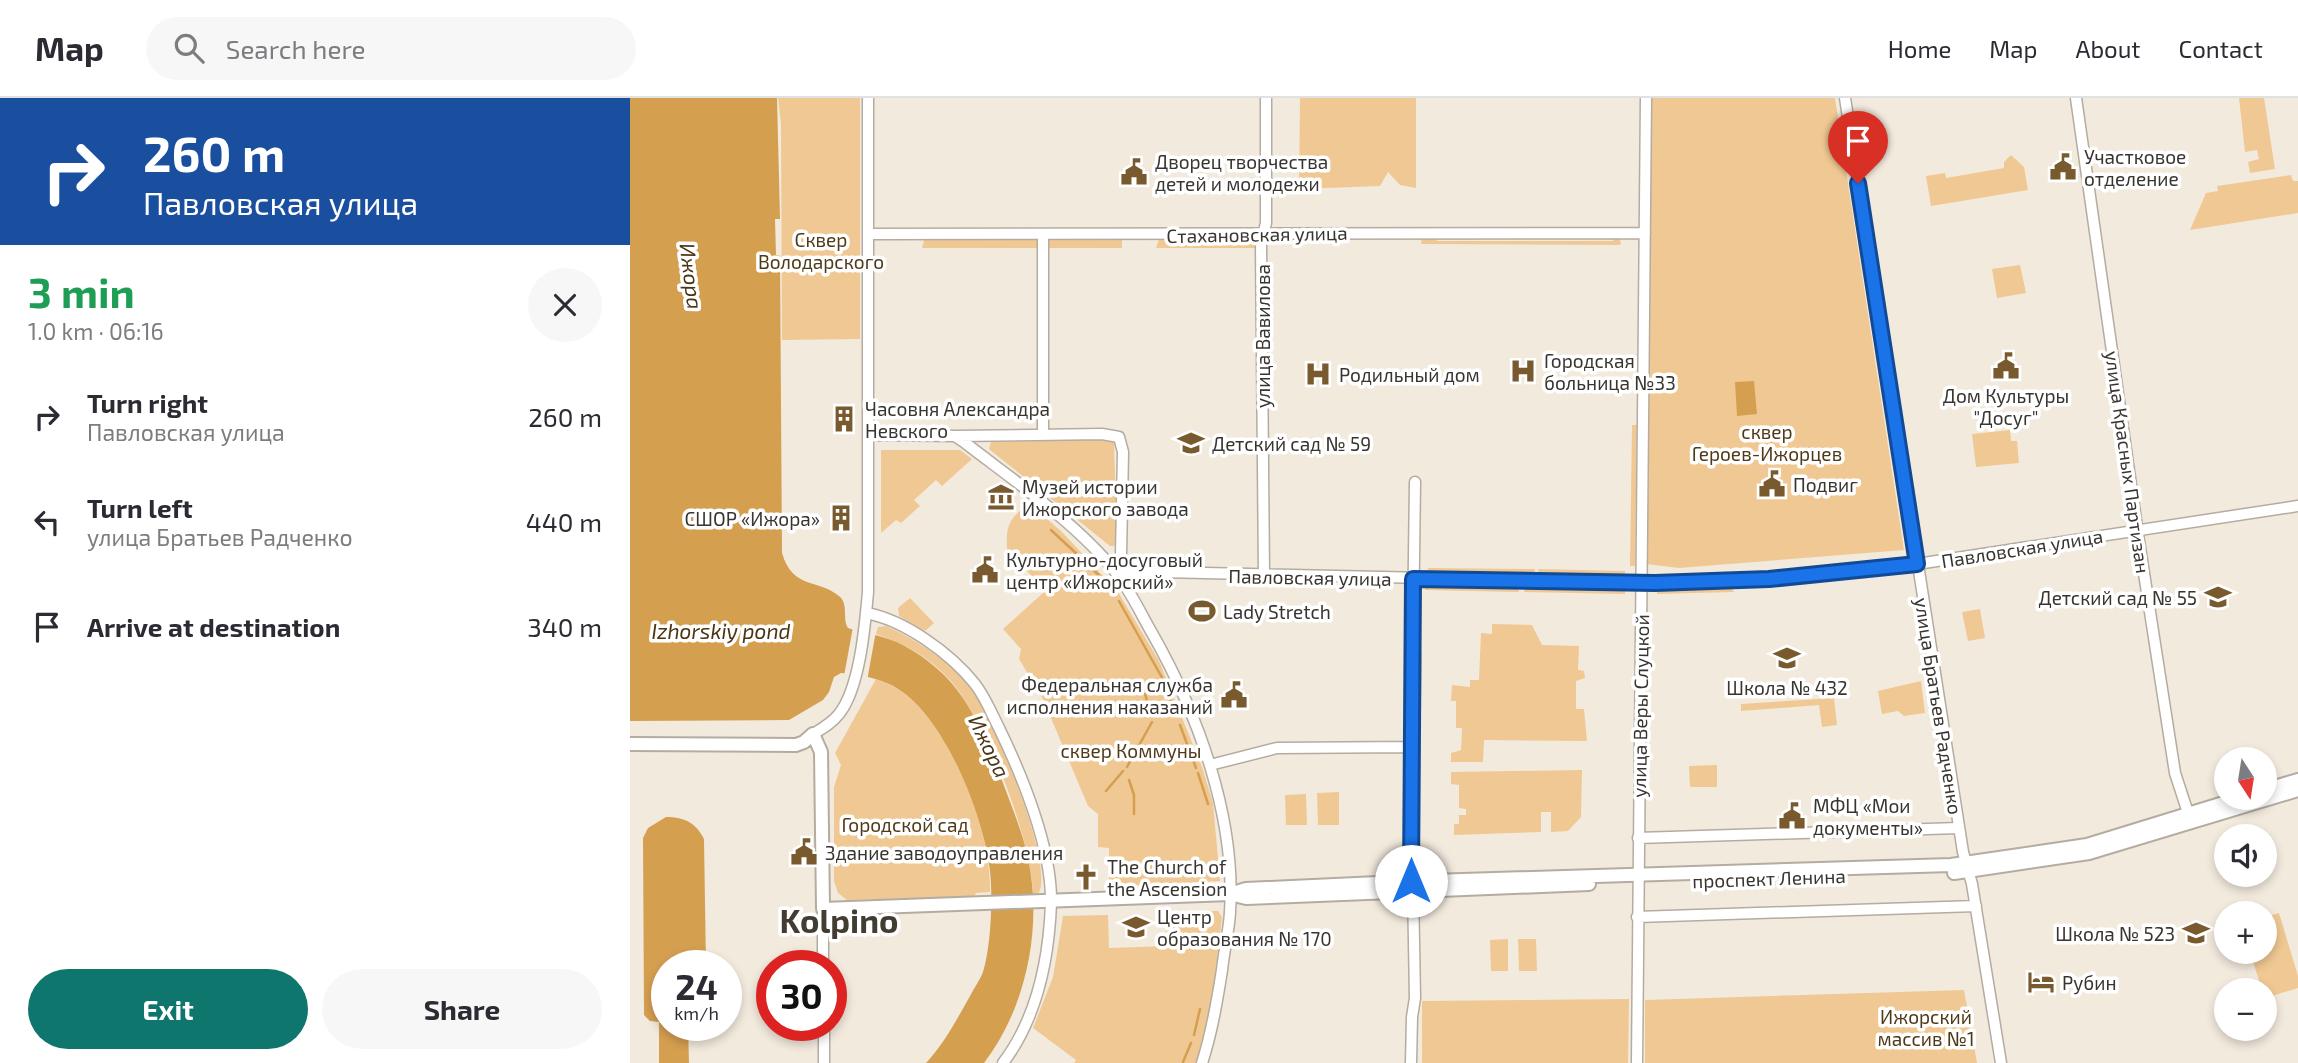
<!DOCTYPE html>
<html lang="en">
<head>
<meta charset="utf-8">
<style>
  :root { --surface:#fff; --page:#f7f7f7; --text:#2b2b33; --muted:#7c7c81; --line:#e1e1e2; --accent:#0f766e }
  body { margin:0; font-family:"Exo 2",sans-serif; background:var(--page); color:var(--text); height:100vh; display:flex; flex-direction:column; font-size:26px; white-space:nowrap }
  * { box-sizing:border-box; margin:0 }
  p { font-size:23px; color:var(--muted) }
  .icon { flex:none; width:38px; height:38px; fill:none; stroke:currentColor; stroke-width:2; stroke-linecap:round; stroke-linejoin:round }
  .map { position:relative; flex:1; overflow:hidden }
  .drawer { display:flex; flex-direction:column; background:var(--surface); width:630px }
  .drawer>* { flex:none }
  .guide { background:#1a4fa0; color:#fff; overflow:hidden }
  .needle { width:46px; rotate:168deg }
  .controls { position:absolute; left:1584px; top:649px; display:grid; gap:14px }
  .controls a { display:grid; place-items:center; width:63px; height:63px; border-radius:50%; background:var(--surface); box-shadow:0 4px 10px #0003; font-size:35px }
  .speed { position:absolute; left:21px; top:852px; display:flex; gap:14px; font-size:35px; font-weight:700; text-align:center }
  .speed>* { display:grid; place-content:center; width:91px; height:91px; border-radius:50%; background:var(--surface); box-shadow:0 4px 10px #0003; line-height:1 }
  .speed small { font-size:18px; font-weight:400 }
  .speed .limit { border:10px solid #d22; background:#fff; color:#111 }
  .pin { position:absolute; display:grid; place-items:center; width:60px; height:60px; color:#fff; margin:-72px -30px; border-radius:50% 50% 50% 0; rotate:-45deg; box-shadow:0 0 7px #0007 }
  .pin .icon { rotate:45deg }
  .me { position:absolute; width:77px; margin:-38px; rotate:0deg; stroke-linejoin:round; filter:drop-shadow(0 0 5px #0008) }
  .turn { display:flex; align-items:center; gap:24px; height:147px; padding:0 28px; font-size:32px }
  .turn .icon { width:91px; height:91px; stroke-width:2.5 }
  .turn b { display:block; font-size:49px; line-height:60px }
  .round { display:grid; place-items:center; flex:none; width:74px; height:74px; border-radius:37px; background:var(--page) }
  .head { display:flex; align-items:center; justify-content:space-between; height:119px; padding:0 28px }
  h1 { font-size:42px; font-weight:700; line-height:52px; color:#1e9e55 }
  .cta { display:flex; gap:14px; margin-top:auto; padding:14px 28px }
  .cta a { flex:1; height:80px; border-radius:42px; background:var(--accent); color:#fff; font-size:28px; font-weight:700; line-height:80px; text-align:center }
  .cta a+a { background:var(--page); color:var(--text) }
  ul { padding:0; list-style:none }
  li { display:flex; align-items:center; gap:21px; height:105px; padding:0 28px }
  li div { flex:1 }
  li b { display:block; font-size:26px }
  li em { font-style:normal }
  header { display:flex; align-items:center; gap:42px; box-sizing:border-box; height:98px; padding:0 35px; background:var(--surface); border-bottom:2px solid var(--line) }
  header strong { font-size:33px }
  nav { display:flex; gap:38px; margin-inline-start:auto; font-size:24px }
  .search { width:490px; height:63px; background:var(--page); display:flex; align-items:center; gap:18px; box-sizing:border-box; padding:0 24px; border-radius:38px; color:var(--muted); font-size:26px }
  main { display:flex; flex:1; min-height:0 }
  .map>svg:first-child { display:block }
  .green { fill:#f0c893 }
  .water { fill:#d59f50 }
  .pier { fill:#f3eade }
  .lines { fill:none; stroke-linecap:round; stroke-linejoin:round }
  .stream { stroke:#d59f50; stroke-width:2.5 }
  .minor-casing { stroke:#b4aca1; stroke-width:13 }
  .major-casing { stroke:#b4aca1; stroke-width:16 }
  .minor { stroke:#fff; stroke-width:10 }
  .major { stroke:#fff; stroke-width:12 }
  .route-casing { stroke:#114b97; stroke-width:18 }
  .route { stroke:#1a73e8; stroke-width:12 }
  .labels { text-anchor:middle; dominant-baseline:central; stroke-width:7; stroke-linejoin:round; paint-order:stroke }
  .poi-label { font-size:19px; fill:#383430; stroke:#fff; text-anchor:start }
  .street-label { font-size:19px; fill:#383430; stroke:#fff }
  .park-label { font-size:19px; fill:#4f3917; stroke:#fff }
  .water-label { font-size:21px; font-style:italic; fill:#4b3513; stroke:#fff }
  .town-label { font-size:33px; font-weight:bold; fill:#433c33; stroke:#fff }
</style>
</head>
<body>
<header>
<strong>Map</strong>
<div class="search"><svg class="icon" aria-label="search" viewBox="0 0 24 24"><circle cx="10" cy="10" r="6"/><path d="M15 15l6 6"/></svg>Search here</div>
<nav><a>Home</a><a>Map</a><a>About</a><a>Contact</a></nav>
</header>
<main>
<section class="drawer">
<div class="guide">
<div class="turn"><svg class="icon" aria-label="right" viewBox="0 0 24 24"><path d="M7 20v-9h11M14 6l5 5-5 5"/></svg><div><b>260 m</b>Павловская улица</div></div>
</div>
<div class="head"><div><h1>3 min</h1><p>1.0 km · 06:16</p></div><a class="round"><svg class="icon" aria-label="close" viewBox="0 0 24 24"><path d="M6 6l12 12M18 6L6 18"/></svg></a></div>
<ul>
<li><svg class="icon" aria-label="right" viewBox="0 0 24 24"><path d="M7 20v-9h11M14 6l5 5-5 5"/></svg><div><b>Turn right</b><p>Павловская улица</p></div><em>260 m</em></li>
<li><svg class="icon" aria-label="left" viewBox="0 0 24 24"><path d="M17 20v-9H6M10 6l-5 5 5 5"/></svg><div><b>Turn left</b><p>улица Братьев Радченко</p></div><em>440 m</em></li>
<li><svg class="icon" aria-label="arrive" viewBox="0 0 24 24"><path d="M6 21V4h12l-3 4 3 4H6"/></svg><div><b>Arrive at destination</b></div><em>340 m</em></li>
</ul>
<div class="cta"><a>Exit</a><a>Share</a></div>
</section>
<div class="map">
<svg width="1668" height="965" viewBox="0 0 1668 965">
  <rect width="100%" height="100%" fill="#f3eade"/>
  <path class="green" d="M148,0H230V241L152,242L151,26Z
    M670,0H786V90L770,87L758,74L750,88L669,91Z
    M1022,0H1205L1274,452L1049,470L1016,466Z
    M1609,0H1634L1645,71L1620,75L1618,64L1629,61L1627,52L1615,54Z
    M1381,57L1394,69L1398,92L1301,108L1296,78L1315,75L1316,80L1374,70V64Z
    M1661,77L1663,83H1668V115L1560,132L1576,95L1588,93L1587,88Z
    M804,138L807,143H983L985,139H989L991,145L990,147L791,146L792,140Z
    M295,139L407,140L411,150H292Z
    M422,141H492V150H419V142Z
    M529,141H623L625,150H526Z
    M1390,167L1396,195L1367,200L1362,171Z
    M1002,327H1007L1005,468H1000Z
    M1380,332L1381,343H1387L1389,365L1346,369L1342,336Z
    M419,341H477L484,345L487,443L484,448H480L359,351L361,344L418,343Z
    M251,352H330L342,361L312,388L306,382L284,402L290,408L271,425L266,422L251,435Z
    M398,404L432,434L488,494L529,563L572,669L583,705L590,783L479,789V750L468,749V716L458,708L413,601L389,561L391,551L373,531L413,495L412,489L377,452C376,424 379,424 398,404Z
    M798,470L905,471L903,478L797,477Z
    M908,471L995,473V480L910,478Z
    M796,485L887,487L889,494L795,492Z
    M896,487L995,489V496L894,494Z
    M1100,487L1104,494L1027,496V489Z
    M280,500L304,525L295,533L269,518L268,510Z
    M1350,511L1355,540L1338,543L1332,514Z
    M862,526L902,527L912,547L949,548L948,572L954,573L955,580L946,583V611H954L957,643L854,642L853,664H821V655L831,652L832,630H826V603H821L822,587L840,589V582H849L851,535L862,536Z
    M256,528C289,543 319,563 342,591C362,616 427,771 408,796H403C401,740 357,623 319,581C300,560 274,545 246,536L248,529Z
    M792,554L790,677H785L787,560Z
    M246,581C259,586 272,592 283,603C327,646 361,732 360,794L346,795L344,799L217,802L208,795L204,783V689L211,667L205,655Z
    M1291,583L1295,615L1274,618L1268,613L1252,616L1248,593Z
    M1204,600L1207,627L1192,629L1189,607L1111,613V606Z
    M1087,667V689H1060L1059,668Z
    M952,672L951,719L938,733L921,734V714H911V734L824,737V726H829V717H836V711L829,710V687L821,686V674Z
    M709,694V727H688L687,695Z
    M676,696L677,727H656L655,697Z
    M588,813L592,819L580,921L567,965H444L446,962L403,930L423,879L433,818L478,817L479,850L536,848L537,814Z
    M1649,815L1668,878V890L1635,900L1634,892H1632L1620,854H1634L1635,819Z
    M878,841V873H861L860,842Z
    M888,841H906L907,873H889Z
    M1334,892L1347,965H1015V902Z
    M999,901L998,965H792V903Z"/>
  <path class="water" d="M0,0H147L150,121H145L146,157L150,158L152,455C163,492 187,480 209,498C219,506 212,521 218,530C228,534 239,535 249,538C273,544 295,559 313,576C340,602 357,642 370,677C382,710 397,743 401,778C410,842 393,914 354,965H296C314,946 327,921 340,898C344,890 350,882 353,874C361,848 363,800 360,773C354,718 314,615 263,588C248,580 228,576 211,575L204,579L199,594L193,602L159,622L0,623Z
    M1124,283L1127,316L1107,318L1105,284Z
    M36,719C55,719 66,725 74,741L76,868H37V928H58L59,965H29V924L20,923L14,917L13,740L18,730Z"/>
  <path class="pier" d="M223,529L246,533L237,583L214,578Z"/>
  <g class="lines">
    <path class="stream" d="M421,432L450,459
      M455,464L474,482
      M477,486L484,495
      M489,503L535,585L525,591
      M534,586L547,617
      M515,596L520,613
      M550,627L566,670
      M497,669L522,624
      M568,675L578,706
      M499,682L504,697V716
      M476,693L493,673
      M564,937L570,911
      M553,964L561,945"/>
    <g class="minor-casing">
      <path id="minor" d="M1215,0L1333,754L1342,786L1371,965
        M1446,0L1509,443L1545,675L1560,721
        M239,136L1015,135
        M413,136V337
        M239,337L325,338L334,344C383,382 445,424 484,472C499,490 510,514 522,535C568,616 606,719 600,814C599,833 594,852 592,872C587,904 582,934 572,965
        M326,338L472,336L489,339L493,354L491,457L485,473
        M485,473L1025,485L1139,481L1287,466L1668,408
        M634,478L631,145L636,125V0
        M236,515C275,522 321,556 345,586C355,599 361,614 368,628C392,677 422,750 421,805C419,860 407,920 373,965
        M183,636C193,630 202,625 209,616C230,590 235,527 238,494V0
        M580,667L647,650L781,649
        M1008,740L1329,730
        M193,811V868
        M1007,819L1346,808
        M194,928V965
        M781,965L782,919L785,900L781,678L785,384
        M1007,965L1016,0"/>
    </g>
    <g class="major-casing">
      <path id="major" d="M183,636L191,654L193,811L600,796L616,791L769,784L1321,767L1457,747L1610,700
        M0,646L166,647L174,644L183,636
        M1634,692L1668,682
        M1324,775L1459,755L1668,692
        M600,796L616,800L959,786"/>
    </g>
    <use href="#minor" class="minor"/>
    <use href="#major" class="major"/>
  </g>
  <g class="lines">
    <g class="route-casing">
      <path id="route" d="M781,783L783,481L1025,485L1139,481L1287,466L1228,85"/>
    </g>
    <use href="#route" class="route"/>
  </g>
  <defs>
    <g id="civic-bare" transform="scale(2.1)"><path d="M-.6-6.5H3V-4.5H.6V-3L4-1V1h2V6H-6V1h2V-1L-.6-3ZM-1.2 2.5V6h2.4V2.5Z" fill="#785a2e" stroke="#fff" stroke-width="2.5" paint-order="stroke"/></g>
    <g id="hospital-bare" transform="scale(2.1)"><path d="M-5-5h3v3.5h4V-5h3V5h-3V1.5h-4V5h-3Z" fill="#785a2e" stroke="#fff" stroke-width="2.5" paint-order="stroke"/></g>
    <g id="building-bare" transform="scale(2.1)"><path d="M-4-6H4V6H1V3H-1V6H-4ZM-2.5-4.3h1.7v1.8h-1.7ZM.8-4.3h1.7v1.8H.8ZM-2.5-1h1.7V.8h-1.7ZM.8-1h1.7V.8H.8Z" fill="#785a2e" stroke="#fff" stroke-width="2.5" paint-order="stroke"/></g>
    <g id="school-bare" transform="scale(2.1)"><path d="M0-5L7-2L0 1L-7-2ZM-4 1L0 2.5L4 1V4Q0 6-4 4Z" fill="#785a2e" stroke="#fff" stroke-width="2.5" paint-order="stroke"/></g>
    <g id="museum-bare" transform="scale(2.1)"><path d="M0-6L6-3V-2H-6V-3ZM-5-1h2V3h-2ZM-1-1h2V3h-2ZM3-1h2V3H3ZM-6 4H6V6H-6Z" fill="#785a2e" stroke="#fff" stroke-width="2.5" paint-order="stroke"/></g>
    <g id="stadium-bare" transform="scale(2.1)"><path d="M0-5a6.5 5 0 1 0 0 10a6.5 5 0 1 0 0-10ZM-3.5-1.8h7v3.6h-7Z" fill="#785a2e" stroke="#fff" stroke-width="2.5" paint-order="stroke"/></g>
    <g id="church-bare" transform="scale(2.1)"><path d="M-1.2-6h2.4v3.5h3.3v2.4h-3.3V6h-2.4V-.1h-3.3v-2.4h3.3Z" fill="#785a2e" stroke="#fff" stroke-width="2.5" paint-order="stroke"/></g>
    <g id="hotel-bare" transform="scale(2.1)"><path d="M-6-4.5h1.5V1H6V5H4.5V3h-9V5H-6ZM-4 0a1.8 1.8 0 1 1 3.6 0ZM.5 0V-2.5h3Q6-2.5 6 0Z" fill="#785a2e" stroke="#fff" stroke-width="2.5" paint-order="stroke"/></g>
  </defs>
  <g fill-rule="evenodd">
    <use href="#civic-bare" x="1433" y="69"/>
    <use href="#civic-bare" x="504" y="74"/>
    <use href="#civic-bare" x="1376" y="268"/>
    <use href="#hospital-bare" x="893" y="273"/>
    <use href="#hospital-bare" x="688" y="276"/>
    <use href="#building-bare" x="214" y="321"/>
    <use href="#school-bare" x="561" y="345"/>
    <use href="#civic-bare" x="1142" y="386"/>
    <use href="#museum-bare" x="371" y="399"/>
    <use href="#building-bare" x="211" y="420"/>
    <use href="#civic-bare" x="355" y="472"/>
    <use href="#school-bare" x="1588" y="499"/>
    <use href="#stadium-bare" x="572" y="513"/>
    <use href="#school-bare" x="1157" y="560"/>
    <use href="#civic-bare" x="604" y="597"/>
    <use href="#civic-bare" x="1162" y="718"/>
    <use href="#civic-bare" x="174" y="754"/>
    <use href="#church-bare" x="456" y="779"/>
    <use href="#school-bare" x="506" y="829"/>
    <use href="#school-bare" x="1566" y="835"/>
    <use href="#hotel-bare" x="1411" y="884"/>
  </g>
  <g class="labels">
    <g class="poi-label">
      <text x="1454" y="58">Участковое<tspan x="1454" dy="22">отделение</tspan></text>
      <text x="525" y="63">Дворец творчества<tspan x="525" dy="22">детей и молодежи</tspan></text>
      <text x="914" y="262">Городская<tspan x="914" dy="22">больница №33</tspan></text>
      <text x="709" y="276">Родильный дом</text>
      <text x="1376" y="297" text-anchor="middle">Дом Культуры<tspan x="1376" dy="22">"Досуг"</tspan></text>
      <text x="235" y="310">Часовня Александра<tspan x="235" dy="22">Невского</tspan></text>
      <text x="582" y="345">Детский сад № 59</text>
      <text x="1163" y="386">Подвиг</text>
      <text x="392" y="388">Музей истории<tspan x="392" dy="22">Ижорского завода</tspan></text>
      <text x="190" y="420" text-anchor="end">СШОР «Ижора»</text>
      <text x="376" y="461">Культурно-досуговый<tspan x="376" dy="22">центр «Ижорский»</tspan></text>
      <text x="1567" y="499" text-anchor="end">Детский сад № 55</text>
      <text x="593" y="513">Lady Stretch</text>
      <text x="583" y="586" text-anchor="end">Федеральная служба<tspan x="583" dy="22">исполнения наказаний</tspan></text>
      <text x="1157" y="589" text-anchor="middle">Школа № 432</text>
      <text x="1183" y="707">МФЦ «Мои<tspan x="1183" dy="22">документы»</tspan></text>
      <text x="195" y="754">Здание заводоуправления</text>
      <text x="477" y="768">The Church of<tspan x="477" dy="22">the Ascension</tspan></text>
      <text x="527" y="818">Центр<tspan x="527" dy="22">образования № 170</tspan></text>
      <text x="1545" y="835" text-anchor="end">Школа № 523</text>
      <text x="1432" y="884">Рубин</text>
    </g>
    <g class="street-label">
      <text transform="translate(627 136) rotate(-1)">Стахановская улица</text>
      <text transform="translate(632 238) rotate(-90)">улица Вавилова</text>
      <text transform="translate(1498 364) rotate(82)">улица Красных Партизан</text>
      <text transform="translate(1392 450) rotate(-9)">Павловская улица</text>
      <text transform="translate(680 479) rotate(1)">Павловская улица</text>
      <text transform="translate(1010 608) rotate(-89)">улица Веры Слуцкой</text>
      <text transform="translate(1309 608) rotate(81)">улица Братьев Радченко</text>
      <text transform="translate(1139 780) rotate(-2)">проспект Ленина</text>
    </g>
    <g class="park-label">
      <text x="191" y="141">Сквер<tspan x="191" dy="22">Володарского</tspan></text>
      <text x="1137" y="333">сквер<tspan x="1137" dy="22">Героев-Ижорцев</tspan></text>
      <text x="501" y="652">сквер Коммуны</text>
      <text x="275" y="726">Городской сад</text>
      <text x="1296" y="918">Ижорский<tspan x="1296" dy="22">массив №1</tspan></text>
    </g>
    <g class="water-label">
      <text transform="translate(62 178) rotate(83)">Ижора</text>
      <text x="91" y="532">Izhorskiy pond</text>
      <text transform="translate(360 648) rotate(64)">Ижора</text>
    </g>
    <g class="town-label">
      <text x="209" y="822">Kolpino</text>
    </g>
  </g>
</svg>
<div class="controls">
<a><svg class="needle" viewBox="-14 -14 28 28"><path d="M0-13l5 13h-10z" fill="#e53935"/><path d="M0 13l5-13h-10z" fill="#7c7c81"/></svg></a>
<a><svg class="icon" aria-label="sound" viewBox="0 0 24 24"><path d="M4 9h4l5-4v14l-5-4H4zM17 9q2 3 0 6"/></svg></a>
<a>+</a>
<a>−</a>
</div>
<div class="speed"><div>24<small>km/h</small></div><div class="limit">30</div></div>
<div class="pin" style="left:1228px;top:85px;background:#d93025"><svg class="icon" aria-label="arrive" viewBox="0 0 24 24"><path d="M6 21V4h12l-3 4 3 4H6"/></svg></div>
<svg class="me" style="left:781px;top:783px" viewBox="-20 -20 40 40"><circle r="19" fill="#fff"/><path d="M0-13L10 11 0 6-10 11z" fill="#1a73e8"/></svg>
</div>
</main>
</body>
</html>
